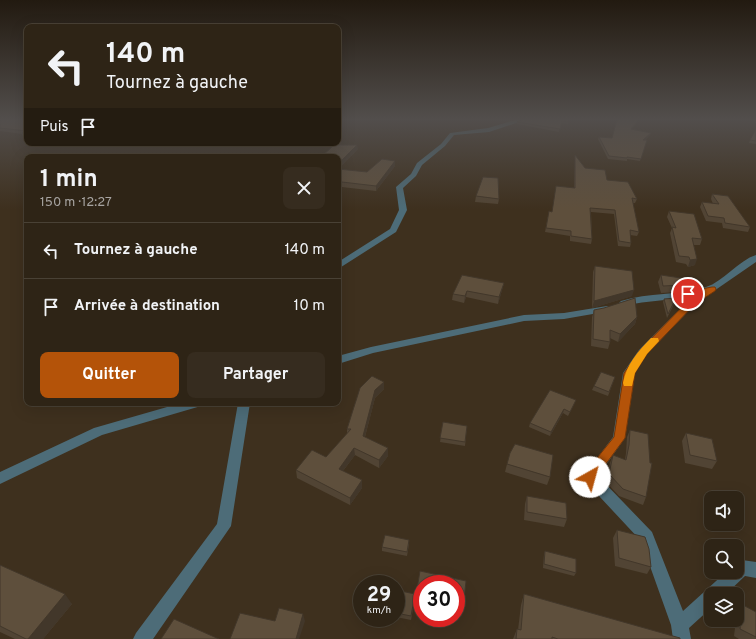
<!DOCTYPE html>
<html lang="fr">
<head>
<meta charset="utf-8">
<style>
  :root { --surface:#2e2416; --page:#362c1f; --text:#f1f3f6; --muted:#a7a4a1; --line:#494135; --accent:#b45309 }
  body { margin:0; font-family:Overpass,sans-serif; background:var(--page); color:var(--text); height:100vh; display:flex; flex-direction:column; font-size:15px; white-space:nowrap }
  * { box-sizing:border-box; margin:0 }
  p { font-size:13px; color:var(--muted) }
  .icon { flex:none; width:22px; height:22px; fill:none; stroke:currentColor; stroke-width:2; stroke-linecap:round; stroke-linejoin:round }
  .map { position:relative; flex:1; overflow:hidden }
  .drawer { position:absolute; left:24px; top:154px; width:317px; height:252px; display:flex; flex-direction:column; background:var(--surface); border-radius:8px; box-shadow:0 4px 16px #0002,0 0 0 1px var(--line) }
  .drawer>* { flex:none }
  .top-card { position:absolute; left:24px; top:24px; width:317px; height:122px; border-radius:8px; box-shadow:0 4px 16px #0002,0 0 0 1px var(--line); background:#2e2416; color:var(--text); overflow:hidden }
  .tools { position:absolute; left:704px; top:491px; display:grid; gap:8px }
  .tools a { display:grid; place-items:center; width:40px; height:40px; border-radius:8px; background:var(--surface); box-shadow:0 4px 16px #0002,0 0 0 1px var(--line); font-size:20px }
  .speed { position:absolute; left:353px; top:575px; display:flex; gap:8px; font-size:20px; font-weight:700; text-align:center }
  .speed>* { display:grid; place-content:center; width:52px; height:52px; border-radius:50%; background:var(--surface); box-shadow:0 4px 16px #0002,0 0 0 1px var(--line); line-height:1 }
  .speed small { font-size:10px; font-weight:400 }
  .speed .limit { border:6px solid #d22; background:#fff; color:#111 }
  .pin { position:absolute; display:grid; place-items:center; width:34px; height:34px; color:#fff; margin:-17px; border:2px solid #fff; border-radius:50%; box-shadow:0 1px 4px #0007 }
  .me { position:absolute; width:44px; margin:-22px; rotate:38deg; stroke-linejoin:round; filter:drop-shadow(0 0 3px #0008) }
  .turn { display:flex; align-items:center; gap:14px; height:84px; padding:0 16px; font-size:18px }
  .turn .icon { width:52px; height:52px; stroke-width:2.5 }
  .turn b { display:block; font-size:28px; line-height:34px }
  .then { display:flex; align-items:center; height:38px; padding:0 16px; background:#0003; gap:8px; font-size:15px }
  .round { display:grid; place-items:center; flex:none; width:42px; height:42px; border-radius:8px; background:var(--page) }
  .overview { display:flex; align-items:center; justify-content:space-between; height:68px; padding:0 16px }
  h1 { font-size:24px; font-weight:700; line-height:30px }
  .primary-button { display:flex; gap:8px; margin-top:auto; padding:8px 16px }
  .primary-button a { flex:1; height:46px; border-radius:8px; background:var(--accent); color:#fff; font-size:16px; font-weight:700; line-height:46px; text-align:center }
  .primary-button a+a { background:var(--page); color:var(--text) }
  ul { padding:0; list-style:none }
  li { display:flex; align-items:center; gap:12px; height:56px; padding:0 16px; border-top:1px solid var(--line) }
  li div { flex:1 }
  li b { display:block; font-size:15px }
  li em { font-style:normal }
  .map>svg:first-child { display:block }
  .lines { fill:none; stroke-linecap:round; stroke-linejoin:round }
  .path { stroke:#726656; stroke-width:1.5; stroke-dasharray:2.5 1; stroke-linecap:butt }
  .street { fill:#4d6c78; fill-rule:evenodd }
  .wall { fill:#514434 }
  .shaded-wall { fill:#42372a }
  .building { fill:#5e4f3c; stroke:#42372a }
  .route { fill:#b45309; stroke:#753606 }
  .slow { fill:#f59e0b }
</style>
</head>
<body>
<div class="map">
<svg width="756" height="639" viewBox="0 0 756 639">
  <rect width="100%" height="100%" fill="#3e301e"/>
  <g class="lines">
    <path class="path" d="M754,119L756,123"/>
    <path class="street" d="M518,119L525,120L489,132L454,135L445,146L422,165L416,176L403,188L407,210L396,232L338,269V262L390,229L399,210L396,187L411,174L417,163L441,144L450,133L488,128Z
      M756,255V262L695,304L647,354L635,373L625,438L598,476L652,532L683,611L726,572H737V562L742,560L756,562V578L745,576L726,594H711V608L689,628L691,639H673L671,625L641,541L585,481L583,477L613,437L623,373L639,350L689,300L695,295C672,301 648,300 624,306L619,303L621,301C649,292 678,296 706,287C723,282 739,260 756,255Z
      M607,306L610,307L612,309L610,311L564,319L524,321L373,353L338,364V356L371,347L524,315L564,313Z
      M181,403H203L201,406L102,435L0,484V472L94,428Z
      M238,403H250L231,526L153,639H133L136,633L217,524Z"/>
  </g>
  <path class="wall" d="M0,119H27V137L23,136L22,134L0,131Z
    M569,119L568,124L561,123L559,132L517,124V122Z
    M633,129L651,133L650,135L645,140H647L640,161L627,159V161L608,159L598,139L599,137L612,138Z
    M756,129V144L749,143L750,140Z
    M358,149L338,169L367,172L395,166L376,191L342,187L338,192V157Z
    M575,155L585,168L607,180L637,199L635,203H633L639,232L637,236L630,235L631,243L630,247L618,246L614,214L591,212L592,239L591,244L570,241V236L545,232L549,211L551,212L574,188L575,159Z
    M712,194L750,227L748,232L723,228L722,223L706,221L700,207L702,202L713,204L711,199Z
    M476,196L499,199L498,204L475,202Z
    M669,211L702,239L700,245H694L695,265L688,267L686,264L676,262L670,233L672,228L667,217Z
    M595,266L632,296L592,308L593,272Z
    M661,275L683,285L680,292L661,293L658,282Z
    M504,283L498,304L466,297L464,303L452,300L453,294Z
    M676,298L675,302L667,318L663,302L664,299Z
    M594,310L637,317L635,324L618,342L610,338V342L608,349L591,346L592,317Z
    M615,377L608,396L592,390L594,386Z
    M384,382V389L375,398L365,437L388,448V456L379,468L355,455L343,471L362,480V488L350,505L297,478L296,470L326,457L347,434V429Z
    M574,404L568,416L563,413L550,436L529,427L530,423Z
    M443,422L467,426L465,446L440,442Z
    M630,430L646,497L643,505L619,496L606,482L610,463L613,455L625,460L626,453L627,437Z
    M686,433L717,461L712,469L685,463L682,441Z
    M507,464L550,477L547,485L505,472Z
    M527,496L567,519L564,527L524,520L525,504Z
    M617,530L651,567L647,574L615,566L613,538Z
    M409,544L407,556L382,551V547Z
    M545,551L576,573L574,576L543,568L544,554Z
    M0,565L72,604L43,639H15L0,632Z
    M420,571L466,581L463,608L456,606V584H422V599L416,597L417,589Z
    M396,590L415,598L411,620L396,617Z
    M524,594L680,639H513L517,629L518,630L521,605Z
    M743,605L756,612V639H739L734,636L736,620H737V613Z"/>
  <path class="shaded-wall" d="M640,119H641L631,131V129Z
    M651,133L650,135L642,142L643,140Z
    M357,145L358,149L338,169V164Z
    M395,161V166L376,191V186Z
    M342,182V187L338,192V187Z
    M697,259L695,265L688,267L690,260Z
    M504,283L498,304L499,297Z
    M634,290L632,296L592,308L594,301Z
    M467,291L466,297L464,303L465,296Z
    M637,317L635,324L618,342L620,334Z
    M384,382V389L375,398L363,444V436L375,390Z
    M564,409L563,413L550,436L551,432Z
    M354,448L355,455L339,476V469Z
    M388,448V456L379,468V460Z
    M362,480V488L350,505V498Z
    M65,594L72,604L43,639H28Z
    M303,614L305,621L299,639H296Z"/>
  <path class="building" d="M0,119H27V134L22,133L27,131L0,128Z
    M523,119H569L568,122L562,121L560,129L517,122Z
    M617,119H640L631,129L651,133L643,140H647L641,159L627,157V158L609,156L599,137L612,138Z
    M756,129V141L750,140Z
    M334,145H357L338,164V157H321Z
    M575,155L585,168L605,170L607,180L628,182L637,199L632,198L639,232L630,230L631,243L619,241L615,210L590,208L592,239L571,236V231L546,228L549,211L552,212L556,186L575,188Z
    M382,159L395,161L376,186L342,182L338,187V169L367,172Z
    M483,177L498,178L499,199L476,196Z
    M712,194L728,196L750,227L725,223L724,218L708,216L702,202L719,204Z
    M669,211L694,214L702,239L692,238L697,259L690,260L689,257L679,256L672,227L676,228Z
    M595,266L632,271L634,290L594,301Z
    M462,275L504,283L499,297L467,291L465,296L453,294Z
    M661,275L681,278L683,285L663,286Z
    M635,298L637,317L620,334L610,330V342L593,339L594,310L604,308Z
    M676,298L668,314L664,299Z
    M601,372L615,377L609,392L594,386Z
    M372,376L384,382L375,390L363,436L388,448L379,460L354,448L339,469L362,480L350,498L296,470L312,450L326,457L351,429H347L360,388Z
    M550,390L576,400L570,412L564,409L551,432L530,423Z
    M443,422L467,426L465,442L440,438Z
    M630,430L648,434L650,463H652L646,497L623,489L609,474L613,455L626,460L629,445Z
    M686,433L712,439L717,461L690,455Z
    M515,444L553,455L550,477L507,464L510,453Z
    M527,496L566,503L567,519L527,512Z
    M617,530L645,537L649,549L651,567L619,558Z
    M385,535L409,540L407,552L382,547Z
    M545,551L576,559V573L544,564Z
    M0,565L65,594L28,639H26L0,626Z
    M420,571L466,581L464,600L456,598V584H422V591L417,589Z
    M396,590L415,594L411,616L396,613Z
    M524,594L680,638V639H558L552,637V639H516L517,629L521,630Z
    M743,605L756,612V637L740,629Z
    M279,608L303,614L296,639H230L240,613L275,621Z
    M174,619L219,639H161Z"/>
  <linearGradient id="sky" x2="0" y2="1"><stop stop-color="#221a10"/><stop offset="0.57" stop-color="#524e4c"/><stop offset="1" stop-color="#524e4c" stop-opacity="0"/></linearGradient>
  <rect width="756" height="209" fill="url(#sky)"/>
  <path class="route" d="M712,287H715L716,289L715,291L695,304L647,354L640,365L635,373L625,438L594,480L590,482L585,480L583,477L585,473L614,437L624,373L640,350L688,301L698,295L685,296L684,294L685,292Z"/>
  <path class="slow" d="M651,338H658L659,341L647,354L635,373L632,386H624L623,383C626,365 638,351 651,338Z"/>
</svg>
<div class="tools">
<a><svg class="icon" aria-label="sound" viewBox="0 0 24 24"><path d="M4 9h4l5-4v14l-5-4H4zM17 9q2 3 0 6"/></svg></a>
<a><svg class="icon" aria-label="search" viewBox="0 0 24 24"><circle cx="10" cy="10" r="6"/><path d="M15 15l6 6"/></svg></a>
<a><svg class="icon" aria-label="layers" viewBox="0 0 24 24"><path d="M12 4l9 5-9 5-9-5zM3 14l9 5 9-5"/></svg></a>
</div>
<div class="speed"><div>29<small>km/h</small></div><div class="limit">30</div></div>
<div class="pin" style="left:688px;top:294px;background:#d93025"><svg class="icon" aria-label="arrive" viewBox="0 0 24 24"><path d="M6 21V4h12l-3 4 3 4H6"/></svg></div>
<svg class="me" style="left:590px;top:477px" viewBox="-20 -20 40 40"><circle r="19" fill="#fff"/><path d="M0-13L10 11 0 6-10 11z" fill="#b45309"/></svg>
<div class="top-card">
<div class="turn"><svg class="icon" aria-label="left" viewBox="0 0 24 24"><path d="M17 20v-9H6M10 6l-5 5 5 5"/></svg><div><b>140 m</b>Tournez à gauche</div></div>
<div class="then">Puis<svg class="icon" aria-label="arrive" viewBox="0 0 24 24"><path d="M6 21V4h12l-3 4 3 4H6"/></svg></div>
</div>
<section class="drawer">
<div class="overview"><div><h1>1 min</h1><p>150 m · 12:27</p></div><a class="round"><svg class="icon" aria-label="close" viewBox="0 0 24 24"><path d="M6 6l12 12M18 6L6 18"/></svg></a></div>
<ul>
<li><svg class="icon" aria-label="left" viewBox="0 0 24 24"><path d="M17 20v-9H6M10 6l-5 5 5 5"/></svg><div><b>Tournez à gauche</b></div><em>140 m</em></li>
<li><svg class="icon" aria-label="arrive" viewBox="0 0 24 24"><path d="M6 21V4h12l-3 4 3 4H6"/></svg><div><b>Arrivée à destination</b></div><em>10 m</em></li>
</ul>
<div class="primary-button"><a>Quitter</a><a>Partager</a></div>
</section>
</div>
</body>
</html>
